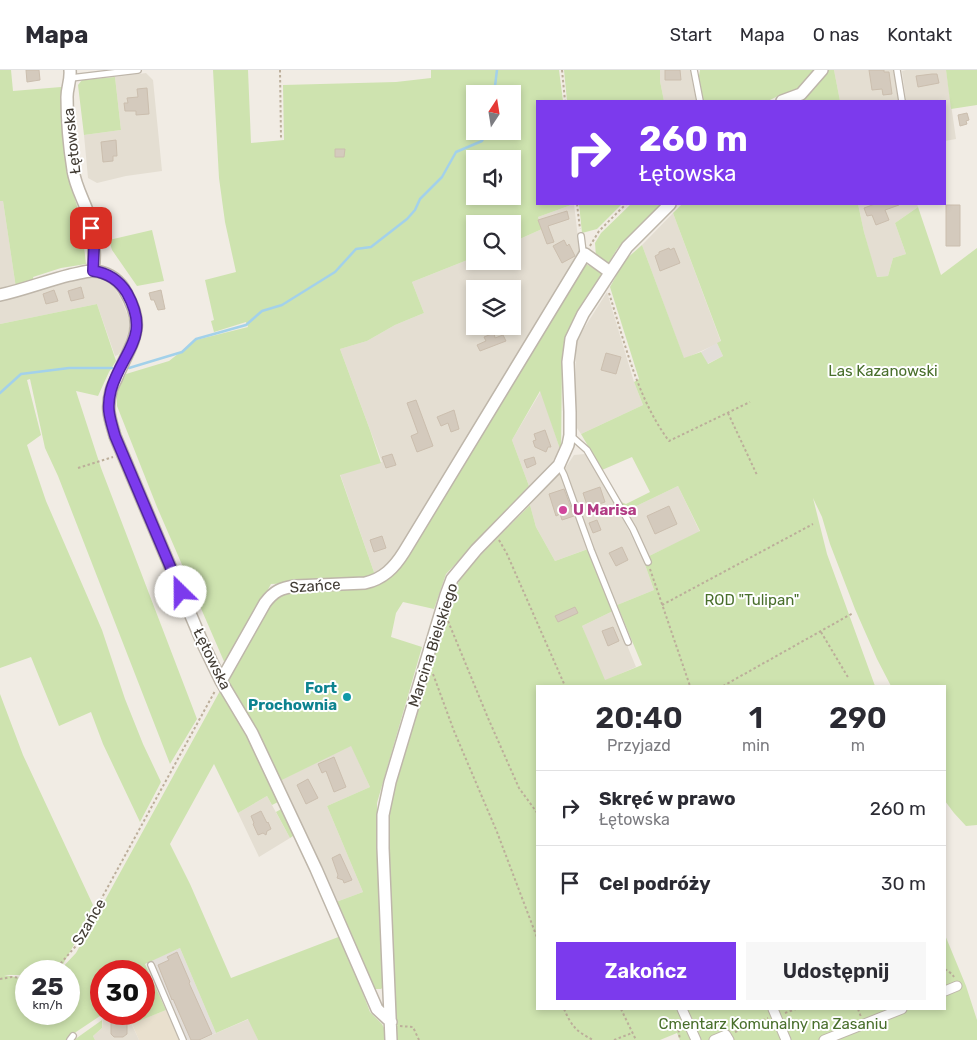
<!DOCTYPE html>
<html lang="pl">
<head>
<meta charset="utf-8">
<style>
  :root { --surface:#fff; --page:#f7f7f7; --text:#2b2b33; --muted:#7c7c81; --line:#e1e1e2; --accent:#7c3aed }
  body { margin:0; font-family:Rubik,sans-serif; background:var(--page); color:var(--text); height:100vh; display:flex; flex-direction:column; font-size:19px; white-space:nowrap }
  * { box-sizing:border-box; margin:0 }
  p { font-size:16px; color:var(--muted) }
  .icon { flex:none; width:28px; height:28px; fill:none; stroke:currentColor; stroke-width:2; stroke-linecap:round; stroke-linejoin:round }
  .map { position:relative; flex:1; overflow:hidden }
  .details { position:absolute; left:536px; top:615px; width:410px; height:325px; display:flex; flex-direction:column; background:var(--surface); border-radius:0px; box-shadow:0 2px 8px #0003 }
  .details>* { flex:none }
  .guide { position:absolute; left:536px; top:30px; width:410px; height:105px; border-radius:0px; box-shadow:0 2px 8px #0003; background:#7c3aed; color:#fff; overflow:hidden }
  .needle { width:32px; rotate:12deg }
  .tools { position:absolute; left:466px; top:15px; display:grid; gap:10px }
  .tools a { display:grid; place-items:center; width:55px; height:55px; border-radius:0px; background:var(--surface); box-shadow:0 2px 8px #0003; font-size:25px }
  .speed { position:absolute; left:15px; top:890px; display:flex; gap:10px; font-size:25px; font-weight:700; text-align:center }
  .speed>* { display:grid; place-content:center; width:65px; height:65px; border-radius:50%; background:var(--surface); box-shadow:0 2px 8px #0003; line-height:1 }
  .speed small { font-size:12px; font-weight:400 }
  .speed .limit { border:8px solid #d22; background:#fff; color:#111 }
  .pin { position:absolute; display:grid; place-items:center; width:42px; height:42px; color:#fff; margin:-21px; border-radius:10px; box-shadow:0 2px 8px #0006 }
  .me { position:absolute; width:55px; margin:-28px; rotate:337deg; stroke-linejoin:round; filter:drop-shadow(0 0 4px #0008) }
  .turn { display:flex; align-items:center; gap:18px; height:105px; padding:0 20px; font-size:22px }
  .turn .icon { width:65px; height:65px; stroke-width:2.5 }
  .turn b { display:block; font-size:35px; line-height:42px }
  .eta { display:flex; justify-content:space-evenly; align-items:center; height:85px; text-align:center }
  .eta b { font-size:30px; font-weight:600; line-height:35px }
  .button { display:flex; gap:10px; margin-top:auto; padding:10px 20px }
  .button a { flex:1; height:58px; border-radius:0px; background:var(--accent); color:#fff; font-size:20px; font-weight:600; line-height:58px; text-align:center }
  .button a+a { background:var(--page); color:var(--text) }
  ul { padding:0; list-style:none }
  li { display:flex; align-items:center; gap:15px; height:75px; padding:0 20px; border-top:1px solid var(--line) }
  li div { flex:1 }
  li b { display:block; font-size:19px }
  li em { font-style:normal }
  header { display:flex; align-items:center; gap:30px; box-sizing:border-box; height:70px; padding:0 25px; background:var(--surface); border-bottom:1px solid var(--line) }
  header strong { font-size:24px }
  nav { display:flex; gap:28px; margin-inline-start:auto; font-size:18px }
  .map>svg:first-child { display:block }
  .residential { fill:#e4ded2; fill-rule:evenodd }
  .industrial { fill:#e3ded9 }
  .education { fill:#e9e0ce }
  .green { fill:#cee3af; fill-rule:evenodd }
  .lines { fill:none; stroke-linecap:round; stroke-linejoin:round }
  .stream { stroke:#a3d1ea; stroke-width:2.5 }
  .building { fill:#d4cabd; stroke:#cbbeae }
  .service-casing { stroke:#beb6aa; stroke-width:8 }
  .pedestrian-casing { stroke:#beb6aa; stroke-width:11 }
  .minor-casing { stroke:#beb6aa; stroke-width:14 }
  .path { stroke:#bcae9a; stroke-width:2; stroke-dasharray:2.5 2.5; stroke-linecap:butt }
  .service { stroke:#fff; stroke-width:5.5 }
  .pedestrian { stroke:#fff; stroke-width:9 }
  .minor { stroke:#fff; stroke-width:11 }
  .route-casing { stroke:#51269a; stroke-width:12 }
  .route { stroke:#7c3aed; stroke-width:9 }
  .hotel-dot { fill:#d1479c; stroke:#fff; stroke-width:2 }
  .culture-dot { fill:#0f9aa8; stroke:#fff; stroke-width:2 }
  .labels { text-anchor:middle; dominant-baseline:central; stroke-width:4; stroke-linejoin:round; paint-order:stroke }
  .street-label { font-size:15px; fill:#423c34; stroke:#fff }
  .park-label { font-size:15px; fill:#496f2c; stroke:#fff }
  .hotel-label { font-size:15px; font-weight:bold; fill:#b23c85; stroke:#fff; text-anchor:start }
  .culture-label { font-size:15px; font-weight:bold; fill:#0d838f; stroke:#fff; text-anchor:end }
</style>
</head>
<body>
<header>
<strong>Mapa</strong>
<nav><a>Start</a><a>Mapa</a><a>O nas</a><a>Kontakt</a></nav>
</header>
<div class="map">
<svg width="977" height="970" viewBox="0 0 977 970">
  <rect width="100%" height="100%" fill="#f1ece4"/>
  <path class="residential" d="M660,0H690L696,31H664L660,11Z
    M834,0H894L899,31H840Z
    M906,0H946L956,69L945,71V31H906L902,1Z
    M146,3L153,10L162,101L126,106L97,113L88,108L84,65L121,60L115,7Z
    M0,131H3L16,218L0,222Z
    M574,134L580,185L398,487L376,508L340,404L382,392L340,279L367,271L395,255L424,243L412,212L475,187V191H512L513,172L542,159L538,147ZM475,219H512V256H475Z
    M858,134H917L918,137L895,153L906,184L893,188L888,206L876,207L864,162Z
    M673,143L721,272L684,289L642,175Z
    M88,206L89,208L94,207L101,208L108,212L114,217L122,231L129,249L130,255L128,262L124,277L118,285L115,286L97,234L0,254V229L58,212Z
    M607,222L634,312L643,335L581,364L575,355L576,271Z
    M541,321L561,382L529,416L512,370Z
    M585,384L617,437L643,489L654,520L617,535L593,477L555,491L536,457L530,435L566,397L574,385Z
    M678,416L700,462L649,486L626,441Z
    M613,541L636,597L604,611L582,556Z
    M351,675L370,717L327,736L363,822L336,832L280,711Z
    M267,726L290,768L259,787L238,743Z
    M103,944H127L139,970H95L93,966L102,958Z
    M249,949L258,970H200Z"/>
  <path class="industrial" d="M717,273L723,286L707,294L701,282Z
    M180,878L216,963L200,970H185L150,891Z"/>
  <path class="education" d="M166,940L179,970H139L132,954Z"/>
  <path class="green" d="M0,0H11L13,21L61,17L71,115L81,150L86,194L61,198L33,207L34,212L16,218L3,131H0Z
    M213,0H248L251,73L284,70L283,15L396,12L431,8V0H559L563,31H538V134H574L538,147L542,159L513,172L512,154H475V187L412,212L424,243L395,255L367,271L340,279L370,360L381,393L340,405L376,508L373,509L271,514L226,596L157,437L117,336V322L126,304L169,291L196,270L248,257L246,252L214,262L211,251L214,250L205,210L236,202L225,152L219,108ZM475,24H512V61H475ZM475,89H512V126H475Z
    M564,0H660V11L664,31H567Z
    M700,0H815L799,21L780,25L768,31H703L698,11Z
    M826,0H834L840,31H797Z
    M946,0H977V35L951,39Z
    M115,7L121,60L84,65L78,15L82,10Z
    M579,134H622L597,159L582,163Z
    M631,134H662L617,179L608,194L596,187L595,173L601,163Z
    M682,134H858L864,162L877,207L888,206L893,188L906,184L895,153L918,137L941,205L977,178V755L966,756L954,743L945,731V616H891L877,589L855,539L830,474L822,447L813,428L827,484L875,616H538V939H945V865L966,916L977,950V970H680L677,963L660,970H396L387,786L389,743L395,713L436,565L462,504L530,435L536,457L555,491L588,479L613,541L582,556L605,610L642,595L617,535L654,520L643,489L700,461L678,416L626,441L621,432L626,434L650,422L632,387L602,400L581,364L643,335L634,312L639,309L610,217L625,190L642,175L684,288L701,282L708,294L723,286L717,273L721,271L673,143Z
    M152,160L164,211L137,216L112,180L109,170Z
    M584,193L603,203L564,272L562,290L561,382L540,321L512,370L529,416L446,504L434,539L403,532L396,543L391,567L422,577L377,733V796L383,839L384,916L381,919H375L372,916L336,832L363,822L327,736L370,717L351,676L280,711L226,606L269,534L281,522L374,516L385,511L400,498Z
    M97,234L116,291L109,302L98,326L76,321L101,398L197,649L170,694L58,406L45,378L30,309L27,310L41,365L27,375L46,431L102,560L125,629L143,674L161,712L140,752L103,674L91,642L59,656L31,587L0,598V254Z
    M221,619L239,647L280,731L272,735L267,726L238,743L214,694L170,774L190,814L231,908L341,866L370,942L382,954L385,960L386,970H258L248,949L216,963L180,878L145,894L166,940L132,954L127,944H144V901H107L104,896L103,901H101V944H103L76,962L69,970H0V624L23,685L93,835L75,873L59,901L76,883ZM26,901H69V944H26V909L4,905H26Z
    M283,738L296,764L290,768L276,742Z
    M102,950V958L93,966L95,970H74Z"/>
  <g class="lines">
    <path class="stream" d="M494,24L497,0
      M129,298L182,282L196,269L246,255L262,241L282,235L335,202L356,179L371,177L407,149L415,140L420,129L442,107L456,82L482,71L487,61
      M0,323L21,304L69,298H112"/>
  </g>
  <path class="building" d="M26,0H39L40,10L27,12Z
    M665,0H680L681,10H665Z
    M869,0H884V2H889L892,24L883,25L882,19L872,20Z
    M932,4H937L939,13L918,17L916,6Z
    M147,18L149,44L136,45V41H125L124,33H128L127,28L138,27L137,19Z
    M967,43L969,50L966,51L967,54L960,56L958,45Z
    M116,70L117,86H113V91L103,92L101,72Z
    M335,79H345L344,87H335Z
    M875,134H899V135L885,140L889,150L876,155L872,145L867,146L864,138Z
    M946,135H960V176H946Z
    M567,141L569,149L548,156L554,172L547,174L538,150Z
    M564,170L567,176L569,174L575,186L562,193L553,176Z
    M669,178L670,180L674,178L680,193L660,201L655,186L659,184V182Z
    M81,217L84,228L71,231L68,221Z
    M54,220L58,231L46,234L43,224Z
    M161,220L165,239L158,240L154,230H151L149,223Z
    M494,263L495,268L503,265L506,271L480,281L477,275L486,271L484,267Z
    M606,283L621,287L616,304L601,300Z
    M416,330L433,376L417,382L411,366L418,363L407,333Z
    M454,340L459,359L451,362L448,353L441,356L437,347Z
    M545,360L551,377H548L546,382L535,377L533,371L536,370L534,364Z
    M392,384L396,395L386,398L382,387Z
    M534,387L536,394L527,398L524,390Z
    M600,417L605,432L588,438L583,423Z
    M564,419L574,446L562,450L560,444L556,446L549,424Z
    M669,436L677,454L655,464L647,446Z
    M597,450L601,460L593,463L589,453Z
    M382,466L386,478L374,482L370,470Z
    M622,477L628,490L616,496L609,483Z
    M575,537L578,543L558,552L555,546Z
    M613,557L619,571L608,576L602,561Z
    M334,687L346,717L334,722L326,701L322,703L318,694Z
    M308,709L318,728L306,734L297,715Z
    M261,741L267,753L268,752L271,759L267,761L266,765L263,763L258,765L253,754L254,753L251,746Z
    M340,784L352,810L344,813L343,810L337,808L338,805L332,788Z
    M177,882L190,912L189,913L212,964L199,970H191L173,929L172,930L158,895L169,890L167,887Z
    M116,948H122L127,953V964L123,967H114L111,964V953Z"/>
  <g class="lines">
    <g class="service-casing">
      <path id="service" d="M694,0L700,31
        M897,0L902,31
        M71,8L138,0
        M581,166L583,182L585,184
        M570,365L587,380L633,459L648,492
        M559,395L564,405L591,480L628,572
        M151,895L183,970
        M70,970L73,966"/>
    </g>
    <g class="pedestrian-casing">
      <path id="pedestrian" d="M945,921L957,916
        M682,939L696,970
        M773,939L786,970
        M714,970L726,965L729,970
        M824,970L902,939"/>
    </g>
    <g class="minor-casing">
      <path id="minor" d="M70,0C71,11 67,17 67,27C67,51 69,75 73,100C75,115 83,129 88,143C93,161 96,182 93,201
        M782,31L801,24L822,0
        M0,225C23,220 46,211 70,205C77,204 85,201 92,201C105,201 117,208 124,219C148,259 132,270 117,307C115,312 112,316 111,321C106,340 110,348 115,366L203,574L221,611L252,663L316,799L377,939L391,952
        M221,611L265,533C274,521 281,518 295,516L365,513C383,509 394,498 404,482L585,184L610,202
        M391,970L383,778V745L390,712L446,525L452,509L476,480L559,395L568,375L570,365V342L568,292L571,269L583,244L627,177L670,134"/>
    </g>
    <path class="path" d="M280,0L281,68
      M562,0L565,31
      M577,134L580,159
      M590,176L599,161L626,134
      M609,223C625,273 637,328 669,371L750,332
      M728,343L757,405
      M78,398L113,387
      M499,470L507,484L565,616
      M650,499L690,616
      M662,535L813,454
      M448,551L488,648L519,718L538,744
      M821,562L849,609
      M433,604L454,661L497,762L538,870
      M723,616L853,543
      M945,899L952,904L954,907
      M54,901L75,877L215,621
      M0,909L12,907L26,908
      M564,939C572,957 576,961 593,970
      M621,939L636,970
      M858,939L861,947
      M785,943L796,939
      M677,950L680,970
      M400,956L413,957L419,970
      M735,962L768,948
      M614,970L632,963"/>
    <use href="#service" class="service"/>
    <use href="#pedestrian" class="pedestrian"/>
    <use href="#minor" class="minor"/>
  </g>
  <g class="lines">
    <g class="route-casing">
      <path id="route" d="M91,158L94,178L93,201C108,203 119,210 127,223C152,268 122,281 111,320C106,339 110,348 115,366L181,522"/>
    </g>
    <use href="#route" class="route"/>
  </g>
  <circle class="hotel-dot" cx="563" cy="440" r="5"/>
  <circle class="culture-dot" cx="347" cy="627" r="5"/>
  <g class="labels">
    <g class="street-label">
      <text transform="translate(72 71) rotate(-96)">Łętowska</text>
      <text transform="translate(315 516) rotate(-4)">Szańce</text>
      <text transform="translate(433 575) rotate(-72)">Marcina Bielskiego</text>
      <text transform="translate(212 589) rotate(64)">Łętowska</text>
      <text transform="translate(89 852) rotate(-60)">Szańce</text>
    </g>
    <g class="park-label">
      <text x="883" y="301">Las Kazanowski</text>
      <text x="752" y="530">ROD "Tulipan"</text>
      <text x="773" y="954">Cmentarz Komunalny na Zasaniu</text>
    </g>
    <g class="hotel-label">
      <text x="573" y="440">U Marisa</text>
    </g>
    <g class="culture-label">
      <text x="337" y="618">Fort<tspan x="337" dy="17">Prochownia</tspan></text>
    </g>
  </g>
</svg>
<div class="tools">
<a><svg class="needle" viewBox="-14 -14 28 28"><path d="M0-13l5 13h-10z" fill="#e53935"/><path d="M0 13l5-13h-10z" fill="#7c7c81"/></svg></a>
<a><svg class="icon" aria-label="sound" viewBox="0 0 24 24"><path d="M4 9h4l5-4v14l-5-4H4zM17 9q2 3 0 6"/></svg></a>
<a><svg class="icon" aria-label="search" viewBox="0 0 24 24"><circle cx="10" cy="10" r="6"/><path d="M15 15l6 6"/></svg></a>
<a><svg class="icon" aria-label="layers" viewBox="0 0 24 24"><path d="M12 4l9 5-9 5-9-5zM3 14l9 5 9-5"/></svg></a>
</div>
<div class="speed"><div>25<small>km/h</small></div><div class="limit">30</div></div>
<div class="pin" style="left:91px;top:158px;background:#d93025"><svg class="icon" aria-label="arrive" viewBox="0 0 24 24"><path d="M6 21V4h12l-3 4 3 4H6"/></svg></div>
<svg class="me" style="left:181px;top:522px" viewBox="-20 -20 40 40"><circle r="19" fill="#fff"/><path d="M0-13L10 11 0 6-10 11z" fill="#7c3aed"/></svg>
<div class="guide">
<div class="turn"><svg class="icon" aria-label="right" viewBox="0 0 24 24"><path d="M7 20v-9h11M14 6l5 5-5 5"/></svg><div><b>260 m</b>Łętowska</div></div>
</div>
<section class="details">
<div class="eta">
<div><b>20:40</b><p>Przyjazd</p></div>
<div><b>1</b><p>min</p></div>
<div><b>290</b><p>m</p></div>
</div>
<ul>
<li><svg class="icon" aria-label="right" viewBox="0 0 24 24"><path d="M7 20v-9h11M14 6l5 5-5 5"/></svg><div><b>Skręć w prawo</b><p>Łętowska</p></div><em>260 m</em></li>
<li><svg class="icon" aria-label="arrive" viewBox="0 0 24 24"><path d="M6 21V4h12l-3 4 3 4H6"/></svg><div><b>Cel podróży</b></div><em>30 m</em></li>
</ul>
<div class="button"><a>Zakończ</a><a>Udostępnij</a></div>
</section>
</div>
</body>
</html>
